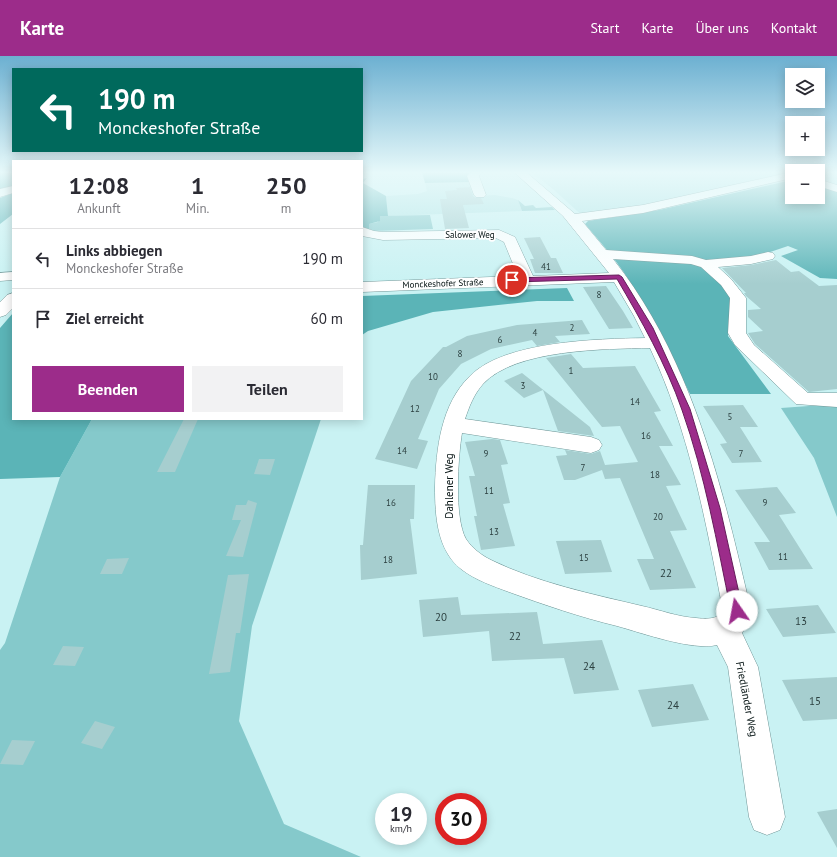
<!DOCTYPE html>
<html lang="de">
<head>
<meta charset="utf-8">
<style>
  :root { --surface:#fff; --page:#f2f2f3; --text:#2b2b33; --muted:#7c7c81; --line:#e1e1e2; --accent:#9c2c8a }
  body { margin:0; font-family:"PT Sans",sans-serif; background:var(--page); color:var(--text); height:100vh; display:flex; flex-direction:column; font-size:15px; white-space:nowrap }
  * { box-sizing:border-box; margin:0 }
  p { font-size:13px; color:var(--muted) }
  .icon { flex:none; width:22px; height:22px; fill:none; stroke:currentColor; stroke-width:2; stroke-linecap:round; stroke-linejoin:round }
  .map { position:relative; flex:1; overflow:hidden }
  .panel { position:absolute; left:12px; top:104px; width:351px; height:260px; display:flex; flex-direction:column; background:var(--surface); border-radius:0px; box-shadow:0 2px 10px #0003 }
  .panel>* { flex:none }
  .banner { position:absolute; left:12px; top:12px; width:351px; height:84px; border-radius:0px; box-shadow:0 2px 10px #0003; background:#00695c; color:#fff; overflow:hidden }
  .fabs { position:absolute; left:785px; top:12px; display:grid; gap:8px }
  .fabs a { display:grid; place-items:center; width:40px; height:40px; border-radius:0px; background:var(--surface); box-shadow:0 2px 10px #0003; font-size:20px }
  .speed { position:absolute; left:375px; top:737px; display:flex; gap:8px; font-size:20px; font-weight:700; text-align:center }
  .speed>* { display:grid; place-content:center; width:52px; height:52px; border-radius:50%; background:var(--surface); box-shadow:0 2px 10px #0003; line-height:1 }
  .speed small { font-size:10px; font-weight:400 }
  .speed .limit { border:6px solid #d22; background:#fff; color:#111 }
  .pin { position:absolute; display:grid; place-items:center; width:34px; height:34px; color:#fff; margin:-17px; border:2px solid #fff; border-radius:50%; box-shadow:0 1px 4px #0007 }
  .me { position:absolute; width:44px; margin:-22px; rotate:348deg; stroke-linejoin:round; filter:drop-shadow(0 0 3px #0008) }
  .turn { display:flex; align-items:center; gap:14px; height:84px; padding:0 20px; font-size:18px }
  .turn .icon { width:52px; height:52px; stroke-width:2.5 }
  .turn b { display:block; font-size:28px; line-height:34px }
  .eta { display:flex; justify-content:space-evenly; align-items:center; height:68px; text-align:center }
  .eta b { font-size:24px; font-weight:700; line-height:28px }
  .button { display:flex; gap:8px; margin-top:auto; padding:8px 20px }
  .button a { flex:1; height:46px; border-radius:0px; background:var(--accent); color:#fff; font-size:16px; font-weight:700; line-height:46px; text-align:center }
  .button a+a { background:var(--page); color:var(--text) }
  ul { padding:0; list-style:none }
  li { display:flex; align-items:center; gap:12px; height:60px; padding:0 20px; border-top:1px solid var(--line) }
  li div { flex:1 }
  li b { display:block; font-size:15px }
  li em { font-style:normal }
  header { display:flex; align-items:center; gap:24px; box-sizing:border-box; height:56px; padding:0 20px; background:var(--accent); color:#fff }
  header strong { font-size:19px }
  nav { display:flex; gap:22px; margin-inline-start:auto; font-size:14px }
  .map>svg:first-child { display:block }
  .built { fill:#b2e5e6 }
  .green { fill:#85c9cb }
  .forest { fill:#5bb4b7 }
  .building { fill:#a6cecf }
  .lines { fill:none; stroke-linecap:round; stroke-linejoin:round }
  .minor-casing { stroke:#709697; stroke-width:1 }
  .major-casing { stroke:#709697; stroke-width:1 }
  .minor { fill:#fff; fill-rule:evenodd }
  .major { fill:#fff; fill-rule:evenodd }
  .route { fill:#9c2c8a; stroke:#651d5a }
  .labels { text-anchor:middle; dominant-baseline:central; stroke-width:3.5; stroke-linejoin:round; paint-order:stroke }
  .far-street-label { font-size:9px; fill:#031111; stroke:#fff }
  .number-label { font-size:9px; fill:#2c4040 }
  .street-label { font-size:11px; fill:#031111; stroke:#fff }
  .near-number-label { font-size:11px; fill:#2c4040 }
</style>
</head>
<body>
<header>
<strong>Karte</strong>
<nav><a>Start</a><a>Karte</a><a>Über uns</a><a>Kontakt</a></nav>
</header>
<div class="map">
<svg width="837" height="801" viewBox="0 0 837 801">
  <rect width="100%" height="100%" fill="#c9f2f3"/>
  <path class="built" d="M531,116H792V124L659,154L588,165L553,133Z
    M818,116H837V135L818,128Z
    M470,126L476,140L495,139L512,142L518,144L522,155L388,160L386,140L418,138L427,135L425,127Z"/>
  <path class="green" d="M518,144L525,150L533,149L536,152L552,151L555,154L522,155Z
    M430,159L433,173L374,175L369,173L368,168L378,166L380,160Z
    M837,348V461L814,402L781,352Z
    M92,363H321L252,570L239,665L284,768L361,801H0V594L5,587L60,421Z"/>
  <path class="forest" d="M0,116H13V131L0,135Z
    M422,116H473L470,126L425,127Z
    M367,122L363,127L386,140L388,160H380V165L369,168V173L365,174L362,173V123Z
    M792,124V141H818V128L837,135V223L820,222L781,200L798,194L788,190L749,203L710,206L611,196L607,194L585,168L588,165L659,154Z
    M13,137V158L0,168V142Z
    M612,200L696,206L720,226L730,240L732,256L728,280L771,338H690C667,291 644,242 612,200Z
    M567,232L574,245H537L433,256L368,275L362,279V240Z
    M13,257V363H92L60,421L0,423V272Z"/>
  <path class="building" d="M470,131L473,140L476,142H481L484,148L463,149L469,172L445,173L440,143H447L445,135L457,134L456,132Z
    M540,181L551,202H556L563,217H535L530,203H534L524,182Z
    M776,204L791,216L799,215L819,230L837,229V333L809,336L755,288L748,277L763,275L748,261V254L761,253L746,240L744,237H746L722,212L751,209Z
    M606,230L623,255L633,272L609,273L583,231Z
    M582,264L590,278L555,280L560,286L537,290L532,284L491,293L461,308L439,333L418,383L428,385L417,413L375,403L411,325L443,291H446L467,280L517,269Z
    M571,298L583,312L635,310L661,355L654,356L673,390H659L681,429L666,430L687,474L670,475L696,532L650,534L637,503H654L620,422L605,423L602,414L575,424H564L556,400L567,399L565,394L591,398L600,395L605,409L638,406L620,370L602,371L546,302Z
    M522,317L590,371L594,380L558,375L543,334L524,342L504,325Z
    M743,349L758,371H740L762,406L732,407L720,388L727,387L703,350Z
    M184,363H198L175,416H157Z
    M492,383L500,384L508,408L501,409L510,447L503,448L515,490L481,494L474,460H477L469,420H475L465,386Z
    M259,403H275L270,419L254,418Z
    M368,429H415L414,463H410L417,518L361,524L360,489H363Z
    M777,431L796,457L779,459L813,513L769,514L754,486H770L735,434Z
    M248,444L257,447L243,501L226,500L241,464H232L236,449H246Z
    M601,484L612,516L565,518L556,485Z
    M129,502L122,518H100L107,503Z
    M249,518L240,577H236L230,616L209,618L228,519Z
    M458,541L461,559L537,556L543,588L602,584L619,634L574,638L564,602L492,605L489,575L423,581L419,544Z
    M818,549L836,577L783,581L766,553Z
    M63,590L84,591L75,610L53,609Z
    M837,621V663L803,665L782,624Z
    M693,628L709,664L652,671L638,634Z
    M95,665L115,671L102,693L81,687Z
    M12,684L35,685L23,709L0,708Z
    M837,753V792L817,756Z"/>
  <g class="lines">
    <g class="minor-casing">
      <path id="minor" d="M471,116H482L479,120L486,139L484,141H476L474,139L467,120Z
        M514,116H526L575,158L643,149L792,116V122L643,157L582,165L606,194L692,200L706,204L751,200L768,196L773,197L775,200L773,203L751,208L718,211L731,223L746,242V277L754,289L808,337H837V351L796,348L735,289L728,277L730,242L721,229L701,211L691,208L613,203C692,302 723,433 751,555L749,565L742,577L758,611L785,761L780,774L767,779L754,774L749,761L728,611L717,589C693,595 642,577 617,570C580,561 545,549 509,536C493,530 475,524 461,513C437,494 435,460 435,431C436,393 441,348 470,320C504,285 598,283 645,282L634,260L614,226L362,236V226L518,220L504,186L496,182L383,184L362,180V171L374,175L383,176L499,174L515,181L533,220L609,217L563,160ZM650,292C689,374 706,466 723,555C719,564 704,563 696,562C678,561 660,554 642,550C592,538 538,527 491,504C481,499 472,492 466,483C454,462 458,401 462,377L591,397L599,394L602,389L599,384L591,381L465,363C469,351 474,338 483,328C515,293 605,293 650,292Z
        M818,123L837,129V136L818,130Z
        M13,216V224L0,225V217Z
        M13,237V252L6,259L0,261V246L7,239Z"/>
    </g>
    <g class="major-casing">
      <path id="major" d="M13,130V137L0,141V133Z"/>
    </g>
    <use href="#minor" class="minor"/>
    <use href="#major" class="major"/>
  </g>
  <linearGradient id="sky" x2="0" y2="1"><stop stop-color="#6cb0d1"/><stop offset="0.51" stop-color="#e7f9fa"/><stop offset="1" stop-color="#e7f9fa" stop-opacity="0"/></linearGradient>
  <rect width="837" height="228" fill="url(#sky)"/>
  <path class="route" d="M619,219L622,221L653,272L690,353L720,452L743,555L741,559L737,560L733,559L731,555C717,487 705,419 682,354C666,308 641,264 617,223L512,226L509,224L512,222Z"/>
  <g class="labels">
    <g class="far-street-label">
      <text x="470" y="178">Salower Weg</text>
      <text transform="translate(443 227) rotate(-2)">Monckeshofer Straße</text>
    </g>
    <g class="number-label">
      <text x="546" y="210">41</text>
      <text x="599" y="238">8</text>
      <text x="572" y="271">2</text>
      <text x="535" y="276">4</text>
      <text x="500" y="283">6</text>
      <text x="460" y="297">8</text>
      <text x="571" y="314">1</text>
      <text x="433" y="320">10</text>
      <text x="523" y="329">3</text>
      <text x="635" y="345">14</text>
      <text x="415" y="352">12</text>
      <text x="730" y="360">5</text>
      <text x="646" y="379">16</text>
      <text x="402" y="394">14</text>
      <text x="486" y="397">9</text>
      <text x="741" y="397">7</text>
      <text x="583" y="411">7</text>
      <text x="655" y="418">18</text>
      <text x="489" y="434">11</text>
      <text x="391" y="446">16</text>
      <text x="765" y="446">9</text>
      <text x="658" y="460">20</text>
      <text x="494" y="475">13</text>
      <text x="783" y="500">11</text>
      <text x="584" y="501">15</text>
      <text x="388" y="503">18</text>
    </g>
    <g class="street-label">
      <text transform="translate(449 430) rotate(-90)">Dahlener Weg</text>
      <text transform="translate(747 643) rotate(79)">Friedländer Weg</text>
    </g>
    <g class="near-number-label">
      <text x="666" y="517">22</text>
      <text x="441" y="561">20</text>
      <text x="801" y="565">13</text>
      <text x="515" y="580">22</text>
      <text x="589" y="610">24</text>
      <text x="815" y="645">15</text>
      <text x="673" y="649">24</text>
    </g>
  </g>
</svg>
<div class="fabs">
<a><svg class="icon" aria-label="layers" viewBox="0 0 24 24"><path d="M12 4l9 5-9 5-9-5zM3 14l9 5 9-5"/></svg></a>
<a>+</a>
<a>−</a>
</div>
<div class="speed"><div>19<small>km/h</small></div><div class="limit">30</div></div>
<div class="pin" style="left:512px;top:224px;background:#d93025"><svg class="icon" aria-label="arrive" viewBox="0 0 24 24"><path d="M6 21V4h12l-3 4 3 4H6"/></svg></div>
<svg class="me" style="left:737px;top:555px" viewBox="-20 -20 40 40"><circle r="19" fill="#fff"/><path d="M0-13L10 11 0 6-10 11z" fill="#9c2c8a"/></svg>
<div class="banner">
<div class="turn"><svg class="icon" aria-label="left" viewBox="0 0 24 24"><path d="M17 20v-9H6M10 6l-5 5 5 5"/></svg><div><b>190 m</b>Monckeshofer Straße</div></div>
</div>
<section class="panel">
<div class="eta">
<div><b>12:08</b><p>Ankunft</p></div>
<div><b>1</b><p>Min.</p></div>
<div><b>250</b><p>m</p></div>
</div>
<ul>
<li><svg class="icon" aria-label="left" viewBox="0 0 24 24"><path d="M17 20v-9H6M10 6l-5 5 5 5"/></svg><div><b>Links abbiegen</b><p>Monckeshofer Straße</p></div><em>190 m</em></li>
<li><svg class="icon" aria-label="arrive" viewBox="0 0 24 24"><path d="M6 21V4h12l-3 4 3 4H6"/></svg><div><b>Ziel erreicht</b></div><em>60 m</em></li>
</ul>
<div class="button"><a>Beenden</a><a>Teilen</a></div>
</section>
</div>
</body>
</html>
